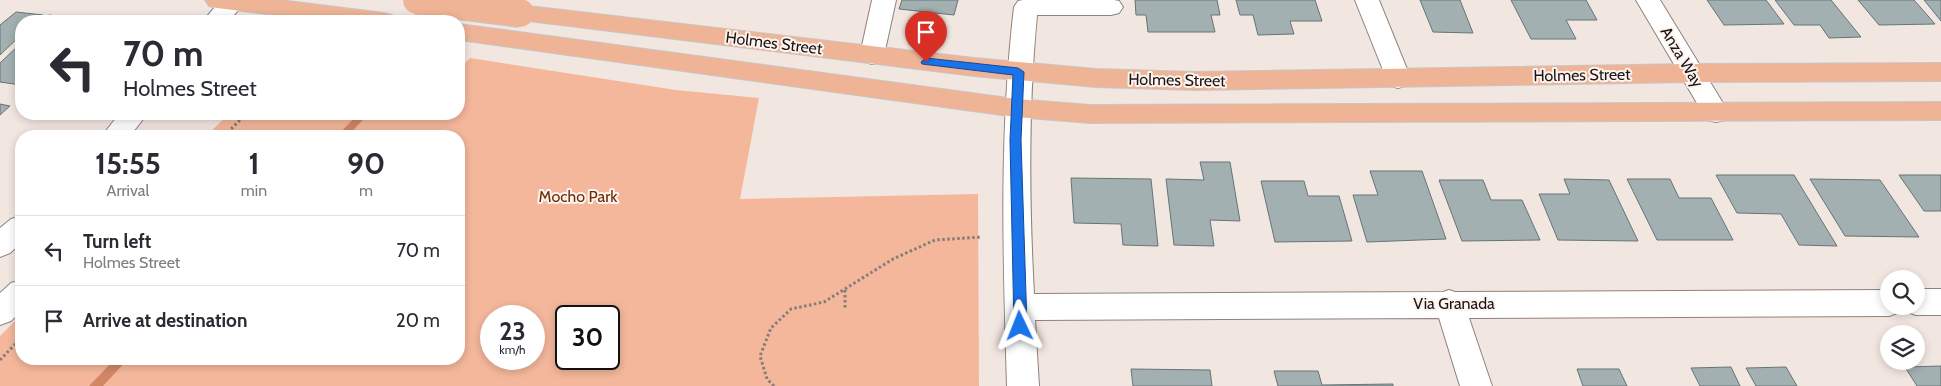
<!DOCTYPE html>
<html lang="en">
<head>
<meta charset="utf-8">
<style>
  :root { --surface:#fff; --page:#f7f7f7; --text:#2b2b33; --muted:#7c7c81; --line:#e1e1e2 }
  body { margin:0; font-family:Cabin,sans-serif; background:var(--page); color:var(--text); height:100vh; display:flex; flex-direction:column; font-size:19px; white-space:nowrap }
  * { box-sizing:border-box; margin:0 }
  p { font-size:16px; color:var(--muted) }
  .icon { flex:none; width:28px; height:28px; fill:none; stroke:currentColor; stroke-width:2; stroke-linecap:round; stroke-linejoin:round }
  .map { position:relative; flex:1; overflow:hidden }
  .panel { position:absolute; left:15px; top:130px; width:450px; height:235px; display:flex; flex-direction:column; background:var(--surface); border-radius:20px; box-shadow:0 2px 8px #0003 }
  .panel>* { flex:none }
  .banner { position:absolute; left:15px; top:15px; width:450px; height:105px; border-radius:20px; box-shadow:0 2px 8px #0003; background:#fff; color:var(--text); overflow:hidden }
  .buttons { position:absolute; left:1880px; top:270px; display:grid; gap:10px }
  .buttons a { display:grid; place-items:center; width:45px; height:45px; border-radius:50%; background:var(--surface); box-shadow:0 2px 8px #0003; font-size:25px }
  .speed { position:absolute; left:480px; top:305px; display:flex; gap:10px; font-size:25px; font-weight:700; text-align:center }
  .speed>* { display:grid; place-content:center; width:65px; height:65px; border-radius:50%; background:var(--surface); box-shadow:0 2px 8px #0003; line-height:1 }
  .speed small { font-size:12px; font-weight:400 }
  .speed .limit { border:2px solid #111; border-radius:8px; background:#fff; color:#111 }
  .pin { position:absolute; display:grid; place-items:center; width:42px; height:42px; color:#fff; margin:-51px -21px; border-radius:50% 50% 50% 0; rotate:-45deg; box-shadow:0 0 5px #0007 }
  .pin .icon { rotate:45deg }
  .me { position:absolute; width:55px; margin:-28px; rotate:358deg; stroke-linejoin:round; filter:drop-shadow(0 0 4px #0008) }
  .turn { display:flex; align-items:center; gap:18px; height:105px; padding:0 25px; font-size:22px }
  .turn .icon { width:65px; height:65px; stroke-width:2.5 }
  .turn b { display:block; font-size:35px; line-height:42px }
  .eta { display:flex; justify-content:space-evenly; align-items:center; height:85px; text-align:center }
  .eta b { font-size:30px; font-weight:700; line-height:35px }
  ul { padding:0; list-style:none }
  li { display:flex; align-items:center; gap:15px; height:70px; padding:0 25px; border-top:1px solid var(--line) }
  li div { flex:1 }
  li b { display:block; font-size:19px }
  li em { font-style:normal }
  .map>svg:first-child { display:block }
  .green { fill:#f4b79b; fill-rule:evenodd }
  .lines { fill:none; stroke-linecap:round; stroke-linejoin:round }
  .stream { fill:#d18764; fill-rule:evenodd }
  .building { fill:#a2b0b2; stroke:#677476 }
  .minor-casing { stroke:#8e827d; stroke-width:2 }
  .major-casing { stroke:#c8c7c7; stroke-width:2 }
  .path { stroke:#857d79; stroke-width:3; stroke-dasharray:2.5 2.5; stroke-linecap:butt }
  .minor { fill:#fff; fill-rule:evenodd }
  .major { fill:#efb395; fill-rule:evenodd }
  .major-bridge-casing { stroke:#c8c7c7; stroke-width:30; stroke-linecap:butt }
  .major-bridge { stroke:#efb395; stroke-width:28 }
  .route { fill:#1a73e8; stroke:#114b97 }
  .labels { text-anchor:middle; dominant-baseline:central; stroke-width:4; stroke-linejoin:round; paint-order:stroke }
  .street-label { font-size:16px; fill:#1a1614; stroke:#fef3ef }
  .park-label { font-size:16px; fill:#6d2b00; stroke:#fef3ef }
</style>
</head>
<body>
<div class="map">
<svg width="1941" height="386" viewBox="0 0 1941 386">
  <rect width="100%" height="100%" fill="#f2e6e0"/>
  <path class="green" d="M470,58L676,90L759,98L740,199L978,194L979,386H0V336L21,315V359H459V136H206L229,114H459V63L464,64ZM491,316H534V359H491ZM566,316H609V359H566Z"/>
  <g class="lines">
    <path class="stream" d="M455,8L458,9L459,11L458,13L446,21H436L437,19Z
      M358,114H368L348,136H337Z
      M115,359H128L103,386H89Z"/>
  </g>
  <path class="building" d="M902,0H958L954,15L899,9Z
    M1135,0H1217L1220,15H1211L1215,32H1148L1146,15H1136Z
    M1236,0H1315L1322,21H1290L1294,34L1258,35L1253,15H1240Z
    M1420,0H1460L1473,33L1433,32Z
    M1511,0H1586L1597,20H1566L1576,39H1531Z
    M1707,0H1766L1784,24L1724,25Z
    M1775,0H1831L1861,37L1829,38L1820,25H1794Z
    M1858,0H1914L1935,24L1879,25Z
    M1924,0H1941V21Z
    M16,12L43,15L37,21H21V35L0,55V25Z
    M49,15L77,19L75,21H42Z
    M21,43V85L0,82V63Z
    M0,104L10,106L0,115Z
    M1200,162H1230L1240,221L1210,220L1214,246L1174,245L1166,179L1204,180Z
    M1370,171H1422L1446,239L1367,242L1353,195H1378Z
    M1716,175H1794L1837,246L1799,245L1781,214L1737,213Z
    M1899,175H1941V211H1924Z
    M1071,178L1151,179L1158,246L1123,245L1121,224L1074,223Z
    M1564,179L1609,180L1638,241L1558,240L1539,194H1570Z
    M1627,179H1670L1679,198H1711L1733,240H1657Z
    M1810,179L1880,180L1919,237L1845,236Z
    M1439,180H1483L1491,200H1522L1540,240L1462,241Z
    M1261,181H1304L1308,196H1339L1352,241L1275,242Z
    M1941,366V386H1917L1905,367Z
    M1731,367L1740,386H1700L1691,368Z
    M1786,367L1797,386H1756L1746,368Z
    M1131,369L1210,370L1212,386H1133Z
    M1577,369H1619L1627,386H1583Z
    M1274,371H1318L1322,385L1393,384V386H1278Z"/>
  <g class="lines">
    <g class="minor-casing">
      <path id="minor" d="M221,0H244L245,2L229,21H203Z
        M872,0H896L884,55L881,61L872,64L863,61L860,55Z
        M1023,0H1114L1119,1L1123,7L1119,13L1111,15H1037C1028,108 1029,201 1034,294L1443,292L1449,290L1455,292L1889,290V306H1902L1900,312L1889,316L1469,318L1492,386H1460L1439,318L1035,320L1039,386H1007C1003,259 999,133 1014,7L1018,1Z
        M1355,0H1379L1411,79L1407,85L1398,88L1389,85Z
        M1636,0H1660L1729,113L1725,120L1716,122L1707,120Z
        M119,114H147L130,136H102Z
        M21,216V243L10,253L0,257V228L11,219Z
        M21,280V311L11,321L0,325V293L11,283Z
        M1916,289H1941V315H1916L1905,311L1903,306H1916Z"/>
    </g>
    <g class="major-casing">
      <path id="major" d="M205,0H280L384,13L392,15L396,21H323L217,8L209,6Z
        M520,5L974,58L1096,69L1195,72L1691,64L1941,63V81L1691,82L1195,90L1096,87L974,76L512,19L508,13L512,7Z
        M459,24L1016,99L1090,105L1941,102V120L1090,123L1016,117L459,40Z"/>
    </g>
    <path class="path" d="M224,136L246,114
      M845,290V310
      M0,360L21,338
      M774,386L767,379L760,356L771,328L791,309L824,302L893,259L935,240L982,237"/>
    <use href="#minor" class="minor"/>
    <use href="#major" class="major"/>
    <g class="major-bridge-casing">
      <path id="major-bridge" d="M417,0L520,13"/>
    </g>
    <use href="#major-bridge" class="major-bridge"/>
  </g>
  <path class="route" d="M926,58L1018,68L1024,72L1021,140L1027,326L1025,330L1020,332L1016,330L1014,326L1010,140L1013,75L922,64L921,62Z"/>
  <g class="labels">
    <g class="street-label">
      <text transform="translate(774 43) rotate(7)">Holmes Street</text>
      <text transform="translate(1682 57) rotate(59)">Anza Way</text>
      <text transform="translate(1582 75) rotate(-1)">Holmes Street</text>
      <text transform="translate(1177 80) rotate(1)">Holmes Street</text>
      <text x="1454" y="303">Via Granada</text>
    </g>
    <g class="park-label">
      <text x="578" y="196">Mocho Park</text>
    </g>
  </g>
</svg>
<div class="buttons">
<a><svg class="icon" aria-label="search" viewBox="0 0 24 24"><circle cx="10" cy="10" r="6"/><path d="M15 15l6 6"/></svg></a>
<a><svg class="icon" aria-label="layers" viewBox="0 0 24 24"><path d="M12 4l9 5-9 5-9-5zM3 14l9 5 9-5"/></svg></a>
</div>
<div class="speed"><div>23<small>km/h</small></div><div class="limit">30</div></div>
<div class="pin" style="left:926px;top:62px;background:#d93025"><svg class="icon" aria-label="arrive" viewBox="0 0 24 24"><path d="M6 21V4h12l-3 4 3 4H6"/></svg></div>
<svg class="me" style="left:1020px;top:326px" viewBox="-20 -20 40 40"><path d="M0-17L14 15 0 8-14 15z" fill="#1a73e8" stroke="#fff" stroke-width="4"/></svg>
<div class="banner">
<div class="turn"><svg class="icon" aria-label="left" viewBox="0 0 24 24"><path d="M17 20v-9H6M10 6l-5 5 5 5"/></svg><div><b>70 m</b>Holmes Street</div></div>
</div>
<section class="panel">
<div class="eta">
<div><b>15:55</b><p>Arrival</p></div>
<div><b>1</b><p>min</p></div>
<div><b>90</b><p>m</p></div>
</div>
<ul>
<li><svg class="icon" aria-label="left" viewBox="0 0 24 24"><path d="M17 20v-9H6M10 6l-5 5 5 5"/></svg><div><b>Turn left</b><p>Holmes Street</p></div><em>70 m</em></li>
<li><svg class="icon" aria-label="arrive" viewBox="0 0 24 24"><path d="M6 21V4h12l-3 4 3 4H6"/></svg><div><b>Arrive at destination</b></div><em>20 m</em></li>
</ul>
</section>
</div>
</body>
</html>
